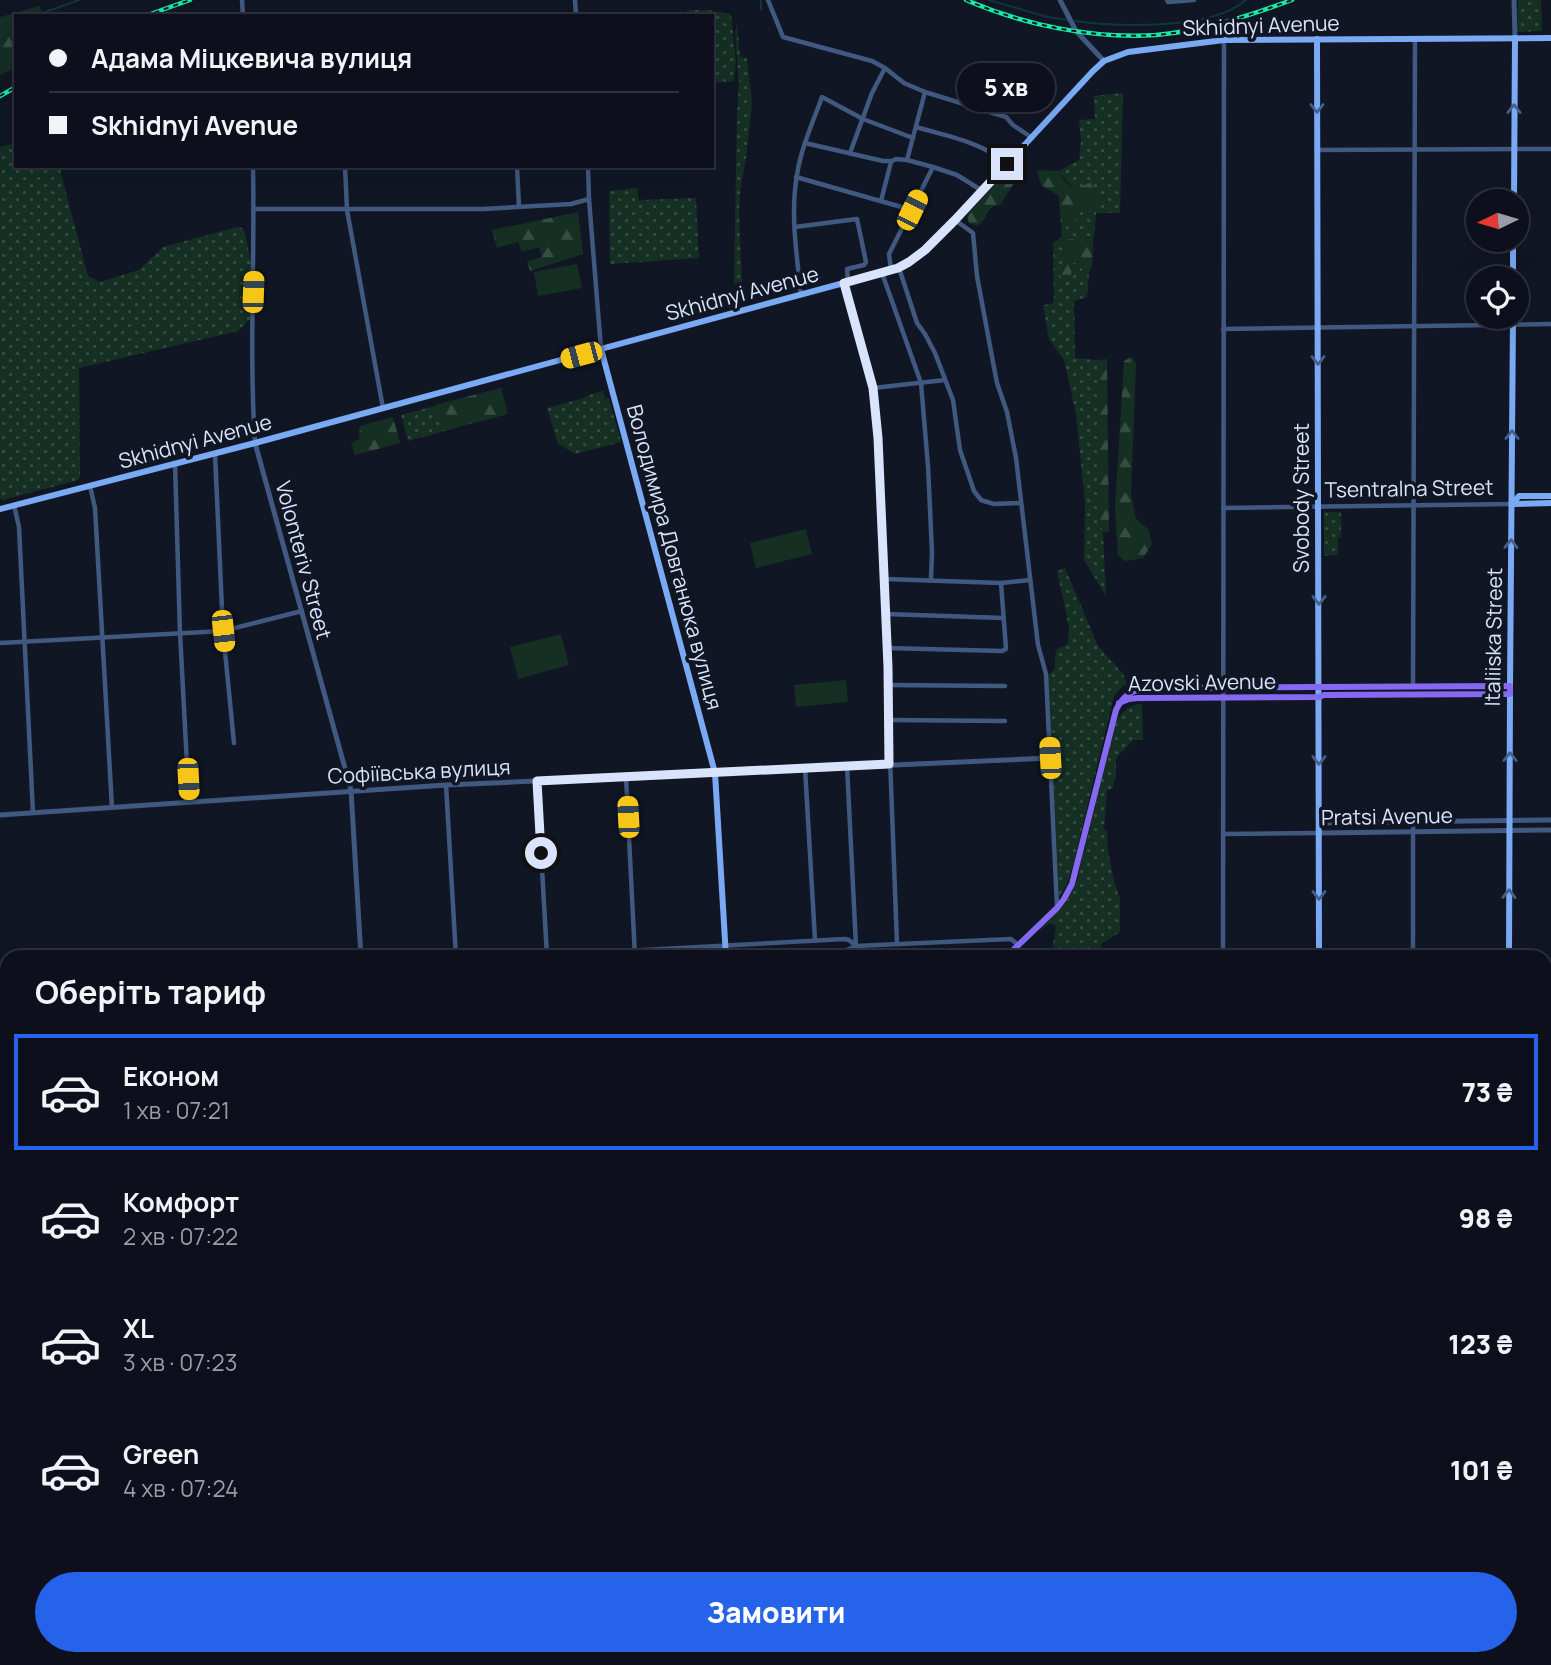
<!DOCTYPE html>
<html lang="uk">
<meta charset="utf-8">
<style>
body{margin:0;font-family:Manrope,sans-serif;background:#1b1e29;color:#f1f3f6;height:100vh;display:flex;flex-direction:column;font-size:26px;white-space:nowrap}
*{box-sizing:border-box;margin:0}
p{font-size:23px;color:#9a9da3}
.icon{flex:none;width:38px;height:38px;fill:none;stroke:currentColor;stroke-width:2;stroke-linecap:round;stroke-linejoin:round}
.map{position:relative;flex:1;overflow:hidden}
.drawer{position:absolute;left:0px;top:950px;width:1552px;height:716px;display:flex;flex-direction:column;background:#0d101c;border-radius:21px 21px 0 0;box-shadow:0 7px 28px #0002,0 0 0 2px #2d303b}
.drawer>*{flex:none}
.guide{position:absolute;left:14px;top:14px;width:700px;height:154px;border-radius:0px;box-shadow:0 7px 28px #0002,0 0 0 2px #2d303b;display:grid;align-content:center;height:154px;padding:0 35px;background:#0d101c}
.needle{width:46px;rotate:265deg}
.controls{position:absolute;left:1466px;top:189px;display:grid;gap:14px}
.controls a{display:grid;place-items:center;width:63px;height:63px;border-radius:50%;background:#0d101c;box-shadow:0 7px 28px #0002,0 0 0 2px #2d303b;font-size:35px}
.end{position:absolute;width:32px;height:32px;margin:-16px;border:9px solid #d9e4fc;background:#111;box-shadow:0 0 0 4px #111}
.from{border-radius:50%}
.bubble{position:absolute;height:49px;border-radius:24px;background:#0d101c;box-shadow:0 7px 28px #0002,0 0 0 2px #2d303b;font-size:23px;font-weight:800;line-height:49px;text-align:center}
.car{position:absolute;width:21px;height:42px;margin:-21px -10px;border-radius:9px;box-shadow:0 0 5px 2px #0007;background:linear-gradient(#f5c518 24%,#345 0 40%,#f5c518 0 76%,#345 0 86%,#f5c518 0)}
.guide b{display:flex;align-items:center;gap:24px;height:66px;font-size:26px}
.guide b+b{border-top:2px solid #2d303b}
.guide i{width:18px;height:18px;background:#f1f3f6}
ul{padding:0;list-style:none}
li{display:flex;align-items:center;gap:21px;height:116px;margin:0 14px 10px;padding:0 21px;border:4px solid transparent;border-radius:0px}
li div{flex:1}
li b{display:block;font-size:26px}
li em{font-style:normal;font-weight:800}
li.on{border-color:#2563eb}
li>.icon{width:63px;height:63px;stroke-width:1.5}
h2{padding:0 35px;font-size:32px;line-height:84px}
.action{display:flex;gap:14px;margin-top:auto;padding:14px 35px}
.action a{flex:1;height:80px;border-radius:42px;background:#2563eb;color:#fff;font-size:28px;font-weight:800;line-height:80px;text-align:center}
.map>svg:first-child{display:block}
</style>
<div class="map">
<svg width="1551" height="1665" viewBox="0 0 1551 1665">
<defs>
<pattern id="green-dots" width="8" height="8" patternUnits="userSpaceOnUse" patternTransform="scale(1.75)"><rect width="8" height="8" fill="#152f23"/><path d="M2 2h.1M6 6h.1" fill="none" stroke="#364d44" stroke-width="1.8" stroke-linecap="round"/></pattern>
<pattern id="forest-firs" width="22" height="20" patternUnits="userSpaceOnUse" patternTransform="scale(1.75)"><rect width="22" height="20" fill="#152f23"/><path d="M5 1l3.5 6h-7zM16 11l3.5 6h-7z" fill="#364d44"/></pattern>
<pattern id="water-waves" width="16" height="10" patternUnits="userSpaceOnUse" patternTransform="scale(1.75)"><rect width="16" height="10" fill="#0f3640"/><path d="M0 5q4-4 8 0t8 0" fill="none" stroke="#31535c"/></pattern>
</defs>
<rect width="100%" height="100%" fill="#111625"/>
<!-- green -->
<g fill="url(#green-dots)">
<path d="M1518 0H1541L1542 31 1517 32Z"/>
<path d="M687 10H707L731 14 736 62 734 81 712 83V16H687Z"/>
<path d="M737 23 740 56 747 59 752 102 746 158 740 191 739 215 742 283 734 284 737 114 739 83 735 34Z"/>
<path d="M1123 93 1120 213H1096L1093 244 1089 240 1060 241 1066 263 1060 275H1070L1072 263 1081 262 1083 273H1089L1087 297 1074 301 1075 358 1097 360V508L1103 532 1106 596 1084 560 1085 503 1076 414 1064 360 1049 339 1043 305 1052 304 1054 300 1053 244 1062 236 1060 213 1069 227H1075V214L1089 209 1059 171 1079 160 1081 142 1079 120 1095 119 1094 96Z"/>
<path d="M16 143V166H59L88 276 100 282 139 270 163 247 237 227 242 228 245 233 251 264 250 319 238 331 79 368 80 476 78 480 3 500 0 498V147Z"/>
<path d="M637 188 639 200 696 198 699 258 610 264 609 191Z"/>
<path d="M501 388 507 414 408 441 401 415Z"/>
<path d="M603 391 605 399 609 398 621 442 576 454 558 444 547 408 584 398 589 395Z"/>
<path d="M1324 512H1341V538H1338V555L1324 556Z"/>
<path d="M1065 568 1098 646 1123 674 1127 684 1122 687 1114 696 1073 866 1067 884 1059 897 1048 676 1055 668V656L1057 649 1068 644 1069 627 1057 571Z"/>
<path d="M1142 704 1143 740H1133L1116 758V776L1112 789 1107 790 1104 830 1107 831 1108 851 1115 885 1120 898V932L1101 944V957H1051L1056 926 1050 923 1038 932 1066 903 1076 884 1116 722C1122 711 1129 705 1142 704Z"/>
</g>
<!-- forest -->
<g fill="url(#forest-firs)">
<path d="M39 6 44 16H16V67L0 75V17Z"/>
<path d="M1011 167 1019 175 1000 205C985 206 989 219 977 226L969 223 967 215Z"/>
<path d="M1037 170 1059 171 1065 181 1074 190 1092 182C1097 193 1099 201 1096 212L1089 209 1075 214V228H1069L1060 213 1059 196 1041 185Z"/>
<path d="M578 212 583 254 530 271 527 261 542 257 539 247 522 252 518 242 497 248 492 230Z"/>
<path d="M1071 239 1089 240 1093 244 1092 266 1089 273H1083L1081 262 1072 263 1071 275 1060 278 1066 263 1060 241Z"/>
<path d="M1131 357 1136 363 1131 495 1136 519 1149 530 1152 544 1143 558 1125 561 1118 555 1115 507 1124 361Z"/>
<path d="M1107 359 1109 532H1103L1097 508V360Z"/>
<path d="M501 388 508 414 442 431 435 405Z"/>
<path d="M393 417 400 443 355 455 351 443 359 439 360 426Z"/>
</g>
<!-- pitch -->
<g fill="#152f23">
<path d="M577 264 582 288 538 296 534 272Z"/>
<path d="M806 529 812 554 756 568 750 543Z"/>
<path d="M561 634 569 665 518 679 510 647Z"/>
<path d="M846 680 848 702 796 707 794 685Z"/>
</g>
<!-- water -->
<path fill="url(#water-waves)" d="M1551 1469V1665H1383L1382 1659H1545V1474Z"/>
<g fill="none" stroke-linecap="round" stroke-linejoin="round">
<!-- stream -->
<g stroke="#0f3640" stroke-width="2">
<path d="M761 0V10"/>
<path d="M989 0 1047 17 1069 20"/>
<path d="M34 16 79 0"/>
<path d="M1075 21C1118 27 1212 30 1246 0"/>
<path d="M0 22 16 20"/>
</g>
<!-- minor -->
<g stroke="#415980" stroke-width="4.5">
<path d="M242 0 243 16"/>
<path d="M575 0 576 16"/>
<path d="M768 0 783 37 872 61 885 68 904 83 925 92 1006 117 1013 125 1031 137"/>
<path d="M1167 0 1168 2 1194 0"/>
<path d="M916 127C946 136 983 142 1007 164"/>
<path d="M805 143 883 161H892L896 159 907 160 933 167 957 175 981 190"/>
<path d="M1317 150 1551 149"/>
<path d="M850 153 872 93 885 68"/>
<path d="M907 160 925 92"/>
<path d="M253 166C255 259 249 351 255 443"/>
<path d="M345 166 347 210 383 408"/>
<path d="M517 166 519 207"/>
<path d="M588 166 589 199 601 349"/>
<path d="M796 177 912 210"/>
<path d="M881 201 891 162"/>
<path d="M254 209H483L571 204 589 199"/>
<path d="M955 220 973 233 977 276 990 346 997 383 1007 412 1016 458 1038 645 1046 674 1057 906"/>
<path d="M795 227 857 219 866 262 864 265 847 269 848 281"/>
<path d="M899 268 917 323 925 334 935 353 953 400 960 450 974 491 981 500 984 501 994 504 1021 503"/>
<path d="M891 270 889 254 933 167"/>
<path d="M882 273 921 383 928 466 932 552 931 579"/>
<path d="M844 283 873 388 878 438 897 944"/>
<path d="M801 295C797 256 790 214 797 175 801 148 813 122 822 97L863 119 913 138"/>
<path d="M1223 329 1551 324"/>
<path d="M873 388 945 380"/>
<path d="M215 454 223 631 234 743"/>
<path d="M175 464 180 633 189 802"/>
<path d="M90 486 95 508 112 808"/>
<path d="M14 505 19 527 33 813"/>
<path d="M1223 508 1511 504"/>
<path d="M885 579 1001 583 1030 580"/>
<path d="M886 614 1004 618"/>
<path d="M0 643 223 631 302 611"/>
<path d="M887 648 1002 651 1006 649 1001 583"/>
<path d="M888 685 1005 686"/>
<path d="M1413 686 1415 39"/>
<path d="M889 720 1005 721"/>
<path d="M847 766 856 946 854 957"/>
<path d="M805 768 815 940"/>
<path d="M626 777 635 957"/>
<path d="M537 781 547 956"/>
<path d="M446 785 456 957"/>
<path d="M1413 822V957"/>
<path d="M1223 834 1319 833"/>
<path d="M514 957 845 939 849 940 856 946"/>
<path d="M745 957 844 951 856 946 1011 939 1018 945"/>
<path d="M1223 957 1224 40"/>
<path d="M1545 1019H1551"/>
<path d="M1545 1244H1551"/>
<path d="M1545 1319H1548"/>
<path d="M0 1560 7 1559"/>
<path d="M300 1659 306 1665"/>
<path d="M620 1659 623 1665"/>
<path d="M1272 1659 1273 1665"/>
<path d="M1319 1659V1665"/>
<path d="M47 1665 53 1659"/>
<path d="M947 1665 948 1659"/>
<path d="M1087 1665 1088 1659"/>
</g>
<!-- tertiary -->
<g stroke="#415980" stroke-width="5">
<path d="M1060 0 1076 31 1104 61"/>
<path d="M1514 0 1515 38"/>
<path d="M255 443 351 790 361 957"/>
<path d="M0 815 446 785 1050 758"/>
<path d="M1320 823 1551 820"/>
<path d="M1320 833 1551 830"/>
<path d="M0 1381 7 1380"/>
<path d="M1156 1665 1157 1659"/>
<path d="M1224 1665V1659"/>
</g>
<!-- secondary -->
<g stroke="#79aaf3" stroke-width="6">
<path d="M1317 39 1319 957"/>
<path d="M1514 201 1515 38"/>
<path d="M1513 278V240"/>
<path d="M601 349 715 773 726 957"/>
<path d="M1512 504 1519 496H1551"/>
<path d="M1512 504 1551 503"/>
<path d="M0 509 255 443 899 268 925 250 955 220 1093 71 1104 61 1128 52 1224 40 1551 38"/>
<path d="M1510 686 1513 317"/>
<path d="M1509 957 1510 694"/>
</g>
<!-- primary -->
<g stroke="#856af1" stroke-width="6">
<path d="M1006 957 1057 908 1064 899 1072 884 1116 710C1123 695 1133 689 1149 688L1510 686V694L1324 695 1319 697 1138 698 1129 699 1119 703"/>
<path d="M310 1665 316 1659"/>
<path d="M327 1665 332 1659"/>
</g>
<!-- rail casing -->
<g stroke="#17eaa5" stroke-width="4.5">
<g id="rail">
<path d="M966 0C1024 25 1092 39 1156 35 1203 31 1248 16 1292 0"/>
<path d="M145 16 190 0"/>
<path d="M0 96 16 87"/>
<path d="M1545 1440 1551 1432"/>
</g>
</g>
<!-- rail -->
<use href="#rail" stroke="#111625" stroke-width="2" stroke-dasharray="5" stroke-linecap="butt"/>
</g>
<!-- one-way arrows -->
<defs><path id="oneway-chevron" d="M-2-3.5L2.5 0L-2 3.5" fill="none" stroke-width="1.6" stroke-linecap="round" stroke-linejoin="round" transform="scale(1.75)"/></defs>
<g stroke="#45608c">
<use href="#oneway-chevron" transform="translate(1317 108) rotate(90)"/>
<use href="#oneway-chevron" transform="translate(1514 109) rotate(-90)"/>
<use href="#oneway-chevron" transform="translate(1318 360) rotate(90)"/>
<use href="#oneway-chevron" transform="translate(1512 435) rotate(-90)"/>
<use href="#oneway-chevron" transform="translate(1511 544) rotate(-89)"/>
<use href="#oneway-chevron" transform="translate(1319 600) rotate(90)"/>
<use href="#oneway-chevron" transform="translate(1510 757) rotate(-90)"/>
<use href="#oneway-chevron" transform="translate(1319 760) rotate(90)"/>
<use href="#oneway-chevron" transform="translate(1509 894) rotate(-89)"/>
<use href="#oneway-chevron" transform="translate(1319 895) rotate(90)"/>
</g>
<g fill="none" stroke-linecap="round" stroke-linejoin="round">
<!-- route -->
<path stroke="#d9e4fc" stroke-width="9" d="M541 853 537 781 889 764 888 667 878 438 873 388 844 283 898 268 909 262 925 250 955 220 1007 164"/>
</g>
<g text-anchor="middle" dominant-baseline="central" stroke-width="7" stroke-linejoin="round" paint-order="stroke">
<!-- street labels -->
<g font-size="21" fill="#d9e4fc" stroke="#111625">
<text transform="translate(1261 25) rotate(-2)">Skhidnyi Avenue</text>
<text transform="translate(742 293) rotate(-15)">Skhidnyi Avenue</text>
<text transform="translate(195 441) rotate(-15)">Skhidnyi Avenue</text>
<text transform="translate(1409 488) rotate(-1)">Tsentralna Street</text>
<text transform="translate(1301 498) rotate(-90)">Svobody Street</text>
<text transform="translate(675 557) rotate(75)">Володимира Довганюка вулиця</text>
<text transform="translate(304 560) rotate(75)">Volonteriv Street</text>
<text transform="translate(1493 637) rotate(-89)">Italiiska Street</text>
<text transform="translate(1202 682) rotate(-1)">Azovski Avenue</text>
<text transform="translate(419 771) rotate(-3)">Софіївська вулиця</text>
<text transform="translate(1387 816) rotate(-1)">Pratsi Avenue</text>
</g>
</g>
</svg>
<div class="controls">
<a><svg class="needle" viewBox="-14 -14 28 28"><path d="M0-13l5 13h-10z" fill="#e53935"/><path d="M0 13l5-13h-10z" fill="#9a9da3"/></svg></a>
<a><svg class="icon" aria-label="locate" viewBox="0 0 24 24"><circle cx="12" cy="12" r="6"/><path d="M12 2v4M12 18v4M2 12h4M18 12h4"/></svg></a>
</div>
<i class="end from" style="left:541px;top:853px"></i>
<i class="end" style="left:1007px;top:164px"></i>
<div class="bubble" style="left:957px;top:63px;width:98px">5 хв</div>
<i class="car" style="left:912px;top:210px;rotate:26deg"></i>
<i class="car" style="left:253px;top:292px;rotate:2deg"></i>
<i class="car" style="left:581px;top:355px;rotate:255deg"></i>
<i class="car" style="left:223px;top:631px;rotate:174deg"></i>
<i class="car" style="left:1050px;top:758px;rotate:357deg"></i>
<i class="car" style="left:188px;top:779px;rotate:177deg"></i>
<i class="car" style="left:628px;top:817px;rotate:357deg"></i>
<div class="guide">
<b><i class="from"></i>Адама Міцкевича вулиця</b>
<b><i></i>Skhidnyi Avenue</b>
</div>
<section class="drawer">
<h2>Оберіть тариф</h2>
<ul>
<li class="on"><svg class="icon" aria-label="car" viewBox="0 0 24 24"><path d="M5 17H2v-5l4-1 3-4h7l3 4 3 1v5h-3M9 17h6M6 11h13"/><circle cx="7" cy="17" r="2"/><circle cx="17" cy="17" r="2"/></svg><div><b>Економ</b><p>1 хв · 07:21</p></div><em>73 ₴</em></li>
<li><svg class="icon" aria-label="car" viewBox="0 0 24 24"><path d="M5 17H2v-5l4-1 3-4h7l3 4 3 1v5h-3M9 17h6M6 11h13"/><circle cx="7" cy="17" r="2"/><circle cx="17" cy="17" r="2"/></svg><div><b>Комфорт</b><p>2 хв · 07:22</p></div><em>98 ₴</em></li>
<li><svg class="icon" aria-label="car" viewBox="0 0 24 24"><path d="M5 17H2v-5l4-1 3-4h7l3 4 3 1v5h-3M9 17h6M6 11h13"/><circle cx="7" cy="17" r="2"/><circle cx="17" cy="17" r="2"/></svg><div><b>XL</b><p>3 хв · 07:23</p></div><em>123 ₴</em></li>
<li><svg class="icon" aria-label="car" viewBox="0 0 24 24"><path d="M5 17H2v-5l4-1 3-4h7l3 4 3 1v5h-3M9 17h6M6 11h13"/><circle cx="7" cy="17" r="2"/><circle cx="17" cy="17" r="2"/></svg><div><b>Green</b><p>4 хв · 07:24</p></div><em>101 ₴</em></li>
</ul>
<div class="action"><a>Замовити</a></div>
</section>
</div>
